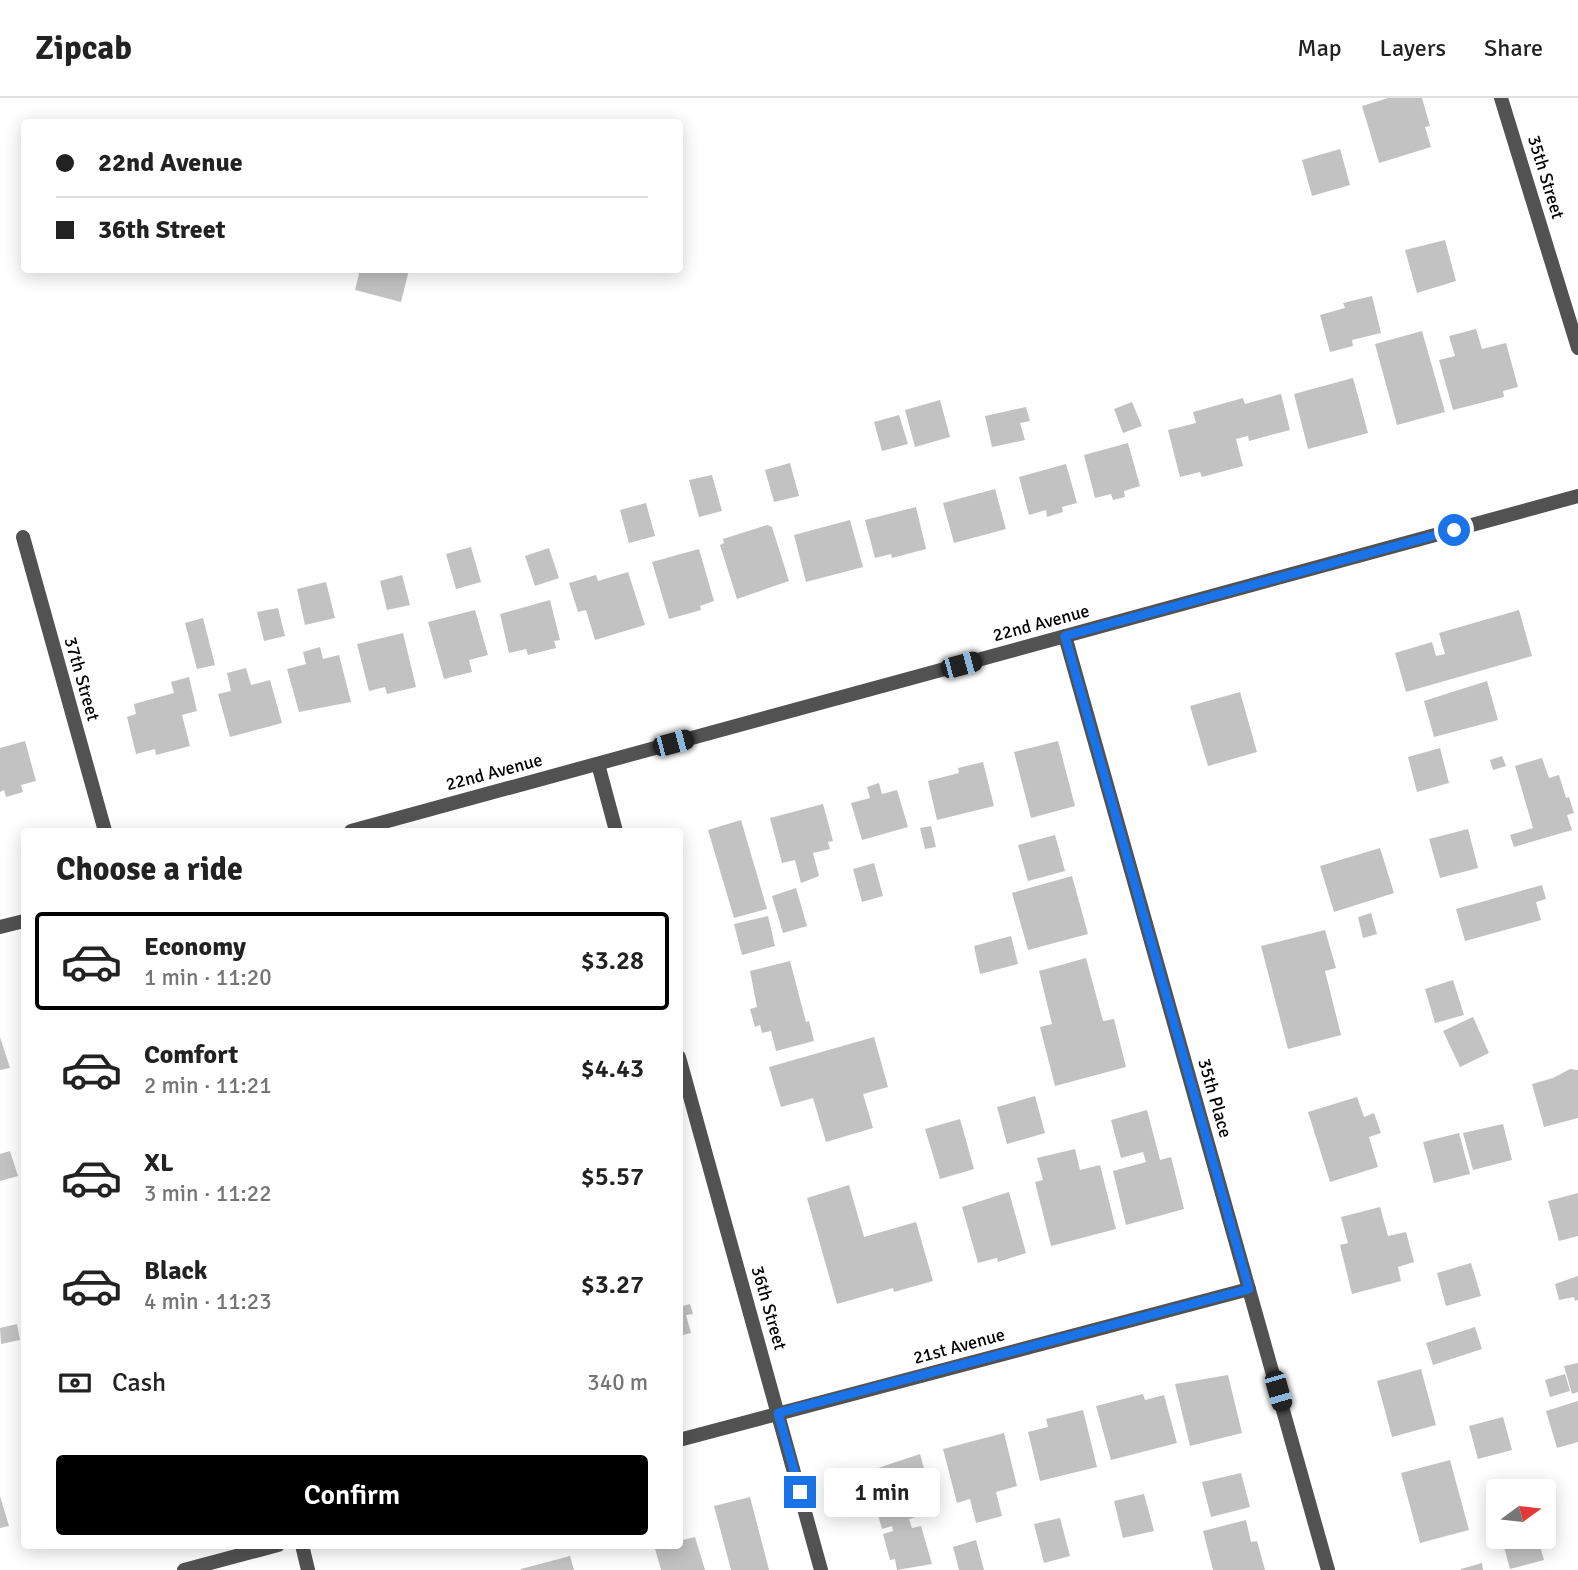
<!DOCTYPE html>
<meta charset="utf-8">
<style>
body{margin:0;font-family:Signika,sans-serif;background:#f2f2f2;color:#222;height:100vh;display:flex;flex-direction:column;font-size:26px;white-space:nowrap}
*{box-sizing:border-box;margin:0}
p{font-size:23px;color:#767676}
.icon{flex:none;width:38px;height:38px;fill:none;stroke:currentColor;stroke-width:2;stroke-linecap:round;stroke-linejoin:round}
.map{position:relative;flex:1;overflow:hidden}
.side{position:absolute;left:21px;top:730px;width:662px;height:721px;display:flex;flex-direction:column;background:#fff;border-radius:7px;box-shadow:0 4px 18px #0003}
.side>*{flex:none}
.top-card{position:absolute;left:21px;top:21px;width:662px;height:154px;border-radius:7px;box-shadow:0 4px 18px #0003;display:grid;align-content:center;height:154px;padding:0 35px;background:#fff}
.needle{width:46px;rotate:75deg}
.controls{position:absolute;left:1486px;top:1381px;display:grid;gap:14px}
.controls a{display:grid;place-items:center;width:70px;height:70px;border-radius:7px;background:#fff;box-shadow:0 4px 18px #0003;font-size:35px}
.end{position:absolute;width:32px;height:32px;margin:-16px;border:9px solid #1a73e8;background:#fff;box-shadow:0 0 0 4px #fff}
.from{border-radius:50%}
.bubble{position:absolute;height:49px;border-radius:7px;background:#fff;box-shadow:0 4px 18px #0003;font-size:23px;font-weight:600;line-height:49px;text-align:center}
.car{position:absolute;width:21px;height:42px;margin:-21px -10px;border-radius:9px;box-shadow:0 0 5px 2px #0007;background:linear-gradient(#222 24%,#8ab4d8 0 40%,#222 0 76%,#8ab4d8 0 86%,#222 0)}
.top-card b{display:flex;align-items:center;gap:24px;height:66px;font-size:26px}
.top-card b+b{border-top:2px solid #e0e0e0}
.top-card i{width:18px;height:18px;background:#222}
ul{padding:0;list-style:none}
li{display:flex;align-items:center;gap:21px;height:98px;margin:0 14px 10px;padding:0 21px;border:4px solid transparent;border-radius:7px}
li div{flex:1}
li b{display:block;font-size:26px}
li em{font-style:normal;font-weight:600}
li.selected{border-color:#000}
li>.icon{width:63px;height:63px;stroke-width:1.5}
h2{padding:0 35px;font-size:32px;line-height:84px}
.pay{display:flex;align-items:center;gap:18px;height:77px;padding:0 35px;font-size:26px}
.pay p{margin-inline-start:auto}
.cta{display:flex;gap:14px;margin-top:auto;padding:14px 35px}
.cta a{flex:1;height:80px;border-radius:7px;background:#000;color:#fff;font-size:28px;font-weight:600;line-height:80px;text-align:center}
header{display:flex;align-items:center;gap:42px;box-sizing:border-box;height:98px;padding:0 35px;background:#fff;border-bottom:2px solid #e0e0e0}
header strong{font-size:33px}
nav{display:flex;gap:38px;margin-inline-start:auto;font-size:24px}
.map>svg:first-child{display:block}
</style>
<header>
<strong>Zipcab</strong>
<nav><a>Map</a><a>Layers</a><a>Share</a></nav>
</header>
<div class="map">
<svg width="1578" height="1472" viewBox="0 0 1578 1472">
<rect width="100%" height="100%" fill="#fff"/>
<!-- building -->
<g fill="#c2c2c2">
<path d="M1388 0H1422L1430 28 1425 29 1431 49 1379 65 1362 8Z"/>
<path d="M1340 51 1350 87 1312 98 1302 62Z"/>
<path d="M1445 142 1456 183 1417 195 1405 152Z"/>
<path d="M360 172H409L401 204 355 192Z"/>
<path d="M1372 198 1381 235 1352 242 1353 248 1330 254 1320 217 1345 210 1343 205Z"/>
<path d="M1476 231 1482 251 1506 245 1518 289 1503 293 1504 299 1453 312 1439 262 1455 258 1449 238Z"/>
<path d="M1422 233 1445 314 1397 327 1375 246Z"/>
<path d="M1353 280 1368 335 1308 351 1294 296Z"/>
<path d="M1281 296 1290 332 1249 343 1248 338 1236 341 1243 368 1202 379 1200 374 1180 379 1168 332 1196 325 1193 314 1243 300 1245 306Z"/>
<path d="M940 302 950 339 915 349 905 312Z"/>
<path d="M1132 304 1142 328 1123 335 1114 311Z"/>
<path d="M1026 309 1030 323 1020 325 1025 342 992 349 985 318Z"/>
<path d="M899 317 908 346 882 353 874 324Z"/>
<path d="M1128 345 1140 388 1124 393 1125 399 1113 402 1111 396 1095 400 1084 357Z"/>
<path d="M790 365 799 398 774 404 765 372Z"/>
<path d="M1066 366 1077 405 1062 409 1063 414 1047 419 1046 412 1029 417 1019 379Z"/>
<path d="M712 377 722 413 699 419 689 382Z"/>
<path d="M995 391 1006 431 954 445 943 405Z"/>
<path d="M646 405 655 438 629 445 620 412Z"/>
<path d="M916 409 926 451 892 460 891 456 875 460 865 422Z"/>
<path d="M850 422 863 469 806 484 794 437Z"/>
<path d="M767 427 772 429 789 483 737 501 720 447 724 445 723 441Z"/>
<path d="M471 449 481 484 456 491 446 456Z"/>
<path d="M549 450 559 480 535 488 525 458Z"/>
<path d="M699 451 714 503 700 508 701 512 669 521 652 464Z"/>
<path d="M628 474 645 527 595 542 586 512 578 514 569 485 596 477 598 483Z"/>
<path d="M402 477 410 507 387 512 380 483Z"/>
<path d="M326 484 335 520 305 527 297 491Z"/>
<path d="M550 502 560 542 554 543 556 550 528 557 526 551 509 555 500 516Z"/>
<path d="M278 510 285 538 264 543 257 514Z"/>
<path d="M475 512 488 557 469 562 472 574 444 581 428 524Z"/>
<path d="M1519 512 1532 558 1406 594 1395 555 1432 544 1436 558 1445 556 1439 535Z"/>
<path d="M203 520 215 567 197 571 185 525Z"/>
<path d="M403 535 416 589 387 596 385 589 369 593 357 546Z"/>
<path d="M320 549 323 561 339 557 351 604 299 614 287 571 306 566 303 554Z"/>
<path d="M246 570 251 587 270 582 282 625 230 639 218 596 231 593 227 575Z"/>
<path d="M189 579 197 613 182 617 190 648 156 657 155 651 136 656 127 619 136 616 134 606 174 595 171 584Z"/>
<path d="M1487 583 1498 622 1434 639 1424 603Z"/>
<path d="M1240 594 1257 654 1208 668 1190 608Z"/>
<path d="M25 643 36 683 21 687 23 694 6 699 4 692 0 694V650Z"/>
<path d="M1058 643 1075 708 1031 720 1014 654Z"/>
<path d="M1440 650 1449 685 1417 694 1408 659Z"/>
<path d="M1502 658 1506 668 1493 672 1490 662Z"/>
<path d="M1542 660 1549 680 1559 677 1566 700 1569 699 1574 715 1567 717 1572 732 1514 749 1510 737 1533 730 1515 668Z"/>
<path d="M983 664 994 708 937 722 928 683 959 675 958 670Z"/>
<path d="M879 685 882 696 897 692 908 729 862 742 851 705 870 700 867 689Z"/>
<path d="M823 706 833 743 828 744 830 751 813 755 819 778 801 785 795 762 782 765 770 720Z"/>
<path d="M741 722 767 811 734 820 708 732Z"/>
<path d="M931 728 936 749 925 751 920 730Z"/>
<path d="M1468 731 1478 770 1440 780 1429 741Z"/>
<path d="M1055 737 1065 773 1028 783 1018 747Z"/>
<path d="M1380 750 1394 795 1334 814 1320 768Z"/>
<path d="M874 765 883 798 862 804 853 771Z"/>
<path d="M1072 778 1088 836 1028 852 1012 795Z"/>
<path d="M1542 787 1546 801 1536 804 1541 822 1465 843 1456 811Z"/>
<path d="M796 790 807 828 783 835 772 798Z"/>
<path d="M1371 815 1377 836 1363 840 1358 819Z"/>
<path d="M768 818 775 848 742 857 734 826Z"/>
<path d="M1325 832 1336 870 1325 873 1341 937 1288 951 1261 848Z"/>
<path d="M1011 838 1018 866 980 876 974 848Z"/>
<path d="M1086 860 1103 923 1114 921 1126 969 1055 988 1040 929 1052 926 1039 873Z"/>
<path d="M790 863 806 924 809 923 814 943 776 953 771 933 762 935 760 927 755 929 750 911 757 909 750 873Z"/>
<path d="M1453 882 1464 917 1435 925 1425 891Z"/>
<path d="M1473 919 1489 955 1460 969 1443 933Z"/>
<path d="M0 939 10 970 0 972Z"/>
<path d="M874 939 888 989 863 996 873 1030 826 1044 813 1000 781 1009 769 969Z"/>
<path d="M1570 971 1578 972V1020L1544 1029 1532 986 1553 980Z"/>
<path d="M1035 998 1045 1035 1007 1046 997 1009Z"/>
<path d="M1357 999 1364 1019 1374 1015 1381 1035 1369 1039 1378 1069 1330 1084 1308 1014Z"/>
<path d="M1147 1012 1160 1062 1171 1059 1184 1111 1126 1127 1113 1073 1146 1064 1143 1054 1121 1060 1111 1022Z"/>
<path d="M960 1021 974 1071 940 1081 925 1031Z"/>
<path d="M1503 1026 1512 1062 1473 1072 1463 1035Z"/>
<path d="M1459 1035 1470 1076 1434 1085 1423 1044Z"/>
<path d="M1075 1051 1080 1072 1100 1067 1116 1131 1051 1148 1035 1084 1043 1082 1037 1060Z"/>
<path d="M10 1053 18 1078 0 1083V1056Z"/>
<path d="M849 1087 864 1139 916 1124 933 1183 894 1194 893 1190 837 1206 807 1100Z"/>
<path d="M1009 1094 1026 1155 998 1164 997 1160 978 1165 962 1109Z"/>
<path d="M1578 1095V1138L1559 1143 1548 1103Z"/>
<path d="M1380 1109 1388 1138 1406 1134 1414 1164 1398 1169 1401 1183 1352 1196 1340 1147 1348 1145 1341 1119Z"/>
<path d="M1471 1165 1481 1198 1446 1208 1437 1175Z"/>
<path d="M1578 1178V1202L1575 1203 1574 1199 1559 1202 1555 1186Z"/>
<path d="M679 1196 683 1208 690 1206 693 1216 686 1217 691 1235 679 1238Z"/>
<path d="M17 1226 20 1242 1 1246 0 1230Z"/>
<path d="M1475 1229 1482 1251 1433 1267 1426 1245Z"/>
<path d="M1578 1265V1294L1572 1296 1564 1268Z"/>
<path d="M1421 1271 1436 1327 1392 1339 1377 1283Z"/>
<path d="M1565 1276 1570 1293 1550 1299 1545 1282Z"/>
<path d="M1228 1277 1242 1335 1190 1348 1175 1286Z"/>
<path d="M1143 1296 1145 1302 1164 1297 1177 1345 1111 1362 1096 1308Z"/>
<path d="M1578 1303V1344L1557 1350 1546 1313Z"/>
<path d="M1083 1312 1097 1369 1040 1383 1028 1334 1048 1329 1046 1321Z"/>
<path d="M1503 1319 1512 1352 1478 1361 1469 1328Z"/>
<path d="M1004 1335 1017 1388 996 1394 1002 1418 976 1425 970 1401 957 1405 943 1351Z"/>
<path d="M920 1356 936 1413 909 1421 912 1430 921 1428 932 1466 897 1472 895 1461 890 1462 883 1436 893 1433 892 1428 882 1431 866 1374Z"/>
<path d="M1450 1362 1469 1432 1420 1445 1401 1375Z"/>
<path d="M1241 1375 1250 1409 1211 1419 1202 1384Z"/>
<path d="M1144 1396 1154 1433 1123 1440 1114 1403Z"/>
<path d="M0 1398 9 1428 0 1430Z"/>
<path d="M750 1399 769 1472H731L714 1408Z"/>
<path d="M1060 1420 1070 1458 1044 1465 1034 1426Z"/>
<path d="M1246 1422 1251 1444 1257 1443 1265 1472H1213L1203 1433Z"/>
<path d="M1501 1438H1537L1544 1462 1510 1471Z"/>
<path d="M695 1439 705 1472H661L654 1447H679V1443Z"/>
<path d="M976 1442 984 1472H959L953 1449Z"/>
<path d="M570 1458 574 1472H521V1471Z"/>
<path d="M1482 1465 1483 1472H1461V1471Z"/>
</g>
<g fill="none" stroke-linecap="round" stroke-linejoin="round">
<!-- minor -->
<g stroke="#525252" stroke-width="14">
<path d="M1501 0 1578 250"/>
<path d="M23 439 105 733"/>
<path d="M1065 538 1328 1472"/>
<path d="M598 666 616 733"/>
<path d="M679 959 821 1472"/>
<path d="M679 1342 1249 1191"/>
<path d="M302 1447 308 1472"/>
<path d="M184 1472 278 1447"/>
</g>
<!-- tertiary -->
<g stroke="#525252" stroke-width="14">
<path d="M351 733 1578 398"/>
<path d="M0 829 24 823"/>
</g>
</g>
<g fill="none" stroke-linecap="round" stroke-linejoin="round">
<!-- route -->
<path stroke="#1a73e8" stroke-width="9" d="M800 1394 778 1315 1249 1191 1065 538 1454 432"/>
</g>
<g text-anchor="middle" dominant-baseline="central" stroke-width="7" stroke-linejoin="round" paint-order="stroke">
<!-- street labels -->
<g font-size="18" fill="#000" stroke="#fff">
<text transform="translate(1546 79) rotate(73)">35th Street</text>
<text transform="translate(1041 525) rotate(-15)">22nd Avenue</text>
<text transform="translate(82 581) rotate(74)">37th Street</text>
<text transform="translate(494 674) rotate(-15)">22nd Avenue</text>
<text transform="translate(1215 1000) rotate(74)">35th Place</text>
<text transform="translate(769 1210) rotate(74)">36th Street</text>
<text transform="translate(959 1248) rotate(-15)">21st Avenue</text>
</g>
</g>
</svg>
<div class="controls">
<a><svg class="needle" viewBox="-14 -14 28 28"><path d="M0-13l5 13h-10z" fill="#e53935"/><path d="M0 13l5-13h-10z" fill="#767676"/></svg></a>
</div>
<i class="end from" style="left:1454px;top:432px"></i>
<i class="end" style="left:800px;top:1394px"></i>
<div class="bubble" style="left:824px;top:1370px;width:116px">1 min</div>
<i class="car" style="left:961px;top:567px;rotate:75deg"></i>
<i class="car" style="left:673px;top:645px;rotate:75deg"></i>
<i class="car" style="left:1278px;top:1293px;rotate:164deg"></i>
<div class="top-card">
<b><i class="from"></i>22nd Avenue</b>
<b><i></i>36th Street</b>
</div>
<section class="side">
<h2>Choose a ride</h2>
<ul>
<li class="selected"><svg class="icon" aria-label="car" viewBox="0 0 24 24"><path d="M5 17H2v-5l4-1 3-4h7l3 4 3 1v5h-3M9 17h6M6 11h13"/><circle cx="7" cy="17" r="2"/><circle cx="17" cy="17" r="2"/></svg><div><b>Economy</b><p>1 min · 11:20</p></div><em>$3.28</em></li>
<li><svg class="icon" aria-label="car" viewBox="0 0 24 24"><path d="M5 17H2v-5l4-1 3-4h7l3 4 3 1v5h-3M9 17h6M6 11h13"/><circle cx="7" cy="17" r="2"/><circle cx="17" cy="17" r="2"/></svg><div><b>Comfort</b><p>2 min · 11:21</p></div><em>$4.43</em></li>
<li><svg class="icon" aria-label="car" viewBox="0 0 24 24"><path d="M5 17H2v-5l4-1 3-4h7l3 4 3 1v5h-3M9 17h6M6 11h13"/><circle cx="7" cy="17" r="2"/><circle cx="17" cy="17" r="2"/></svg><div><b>XL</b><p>3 min · 11:22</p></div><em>$5.57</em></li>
<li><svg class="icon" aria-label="car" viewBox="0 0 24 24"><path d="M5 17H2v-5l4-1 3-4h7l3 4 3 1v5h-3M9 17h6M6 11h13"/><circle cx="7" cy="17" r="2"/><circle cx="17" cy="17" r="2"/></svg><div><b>Black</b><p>4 min · 11:23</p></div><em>$3.27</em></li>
</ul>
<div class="pay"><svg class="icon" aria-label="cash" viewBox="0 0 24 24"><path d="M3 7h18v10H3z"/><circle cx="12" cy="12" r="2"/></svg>Cash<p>340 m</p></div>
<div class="cta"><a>Confirm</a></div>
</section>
</div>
